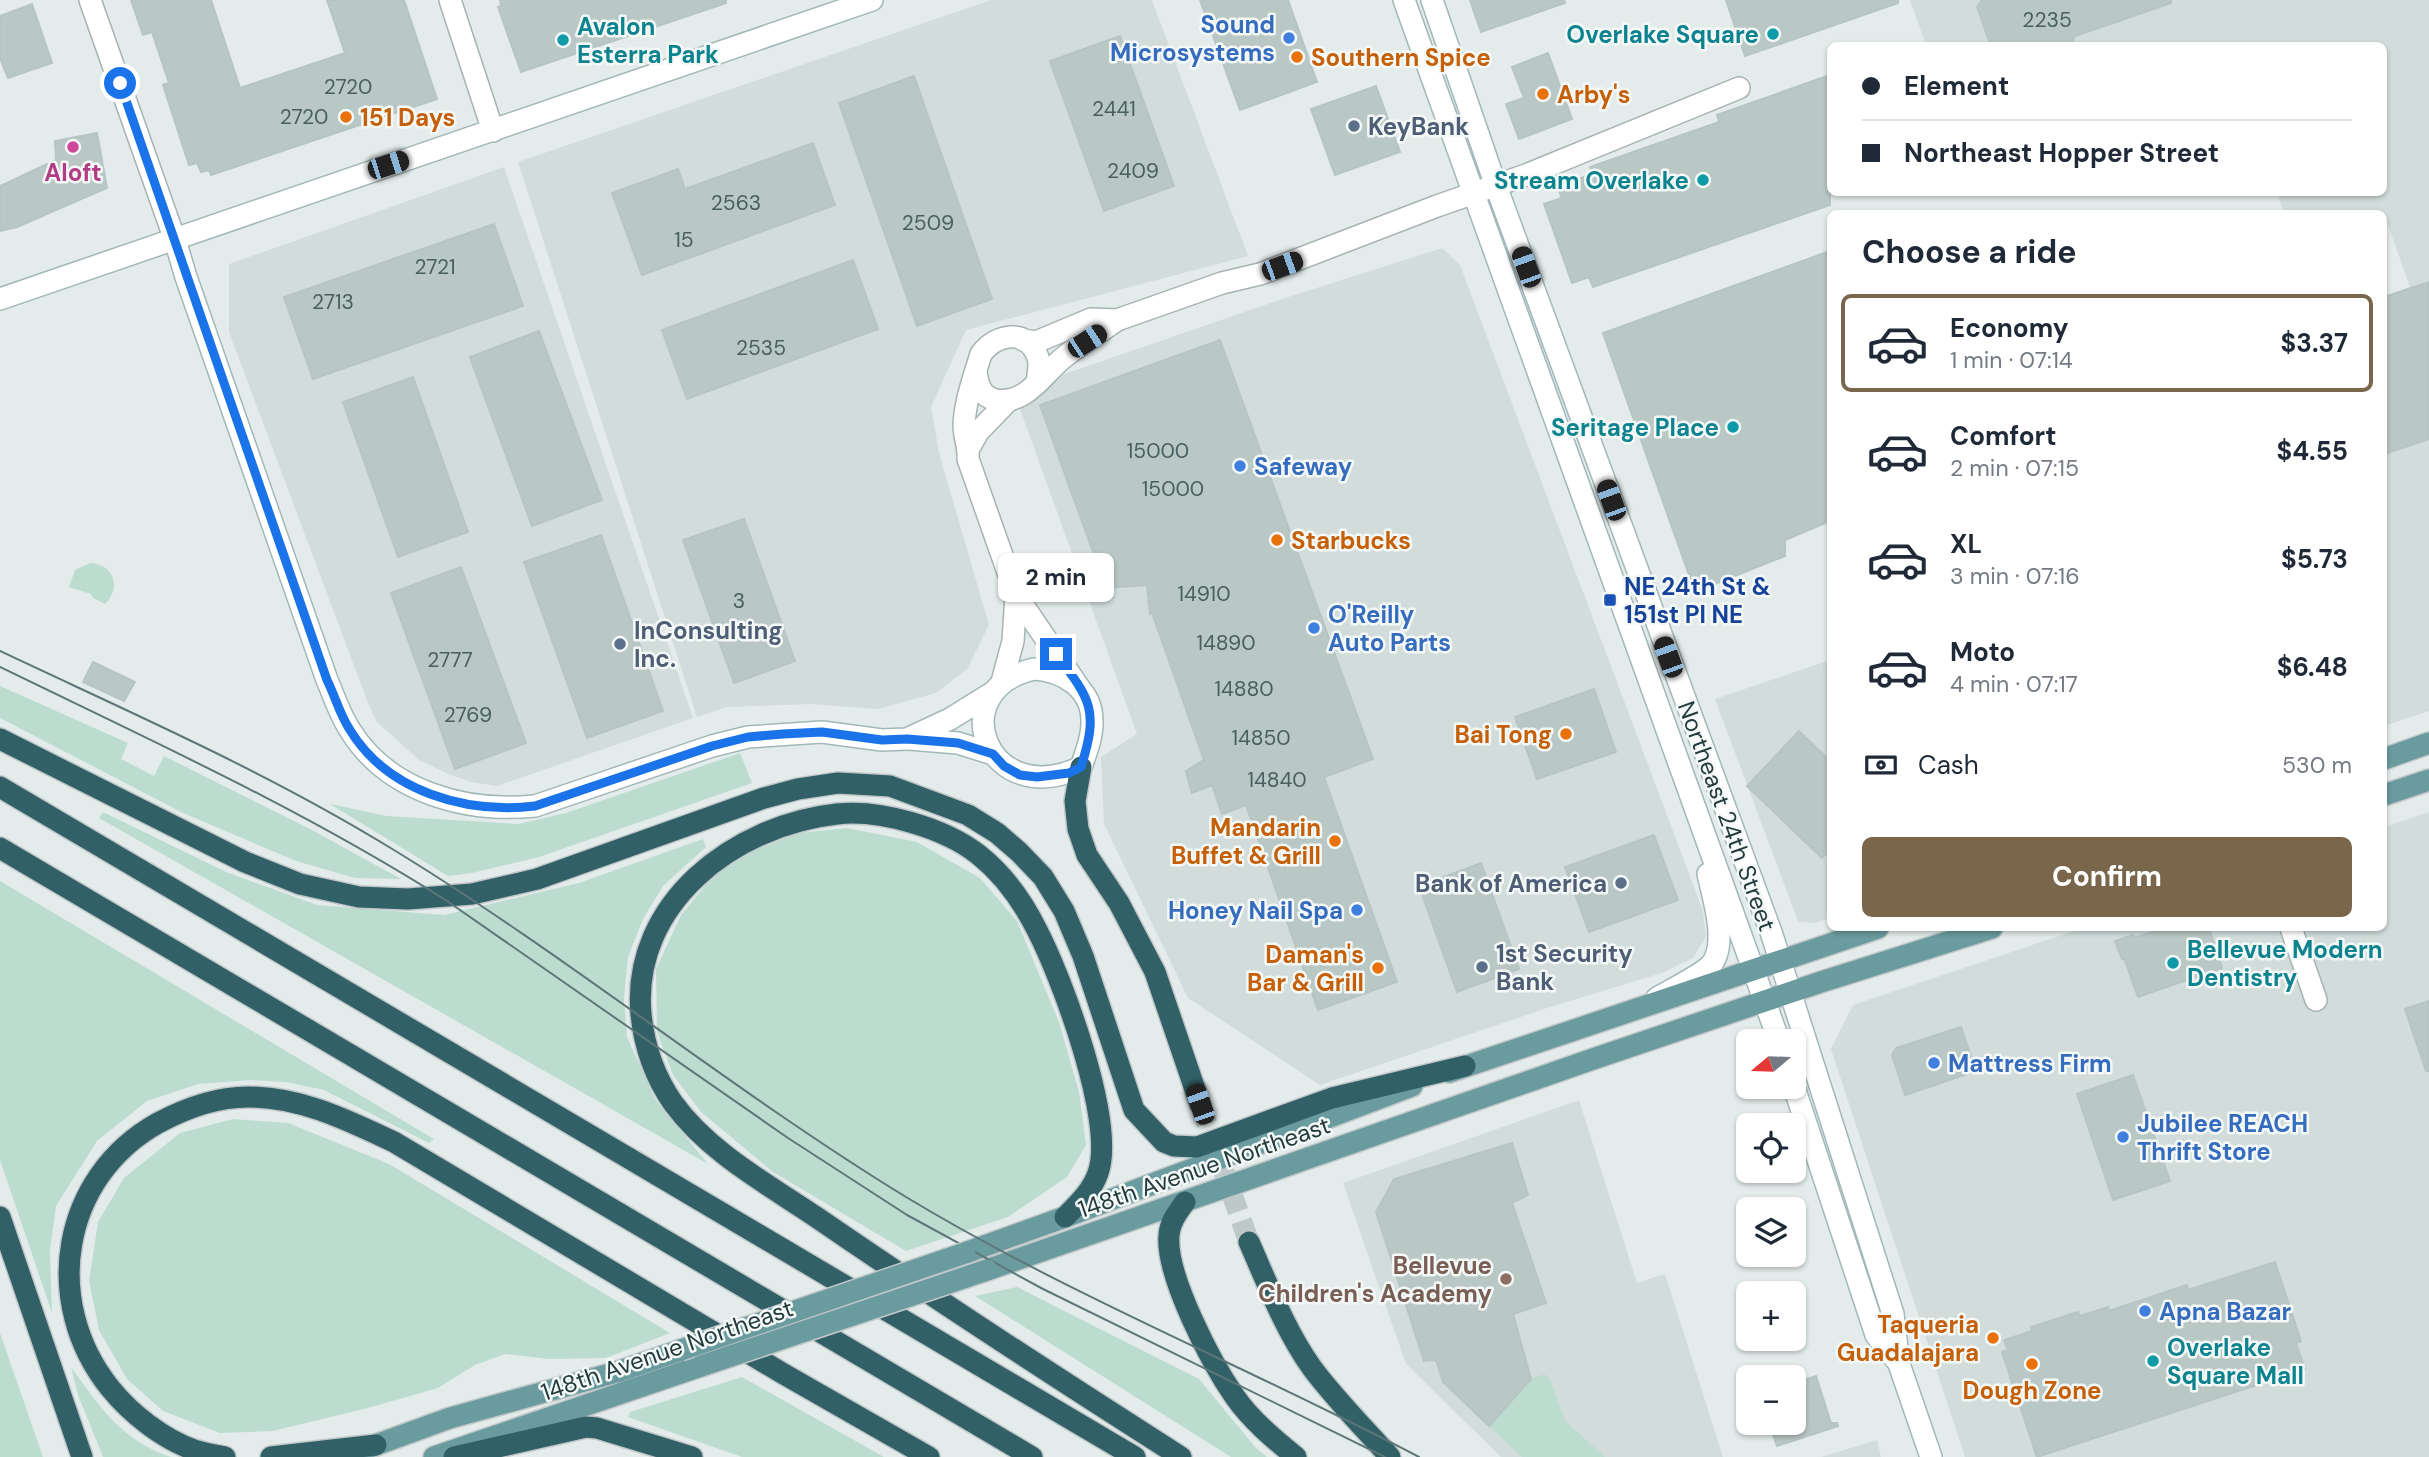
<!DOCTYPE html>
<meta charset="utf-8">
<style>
body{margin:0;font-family:"DM Sans",sans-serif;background:#f2f2f3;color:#1f2937;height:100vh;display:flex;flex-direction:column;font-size:26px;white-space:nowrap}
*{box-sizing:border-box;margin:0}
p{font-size:23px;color:#747a83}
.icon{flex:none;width:38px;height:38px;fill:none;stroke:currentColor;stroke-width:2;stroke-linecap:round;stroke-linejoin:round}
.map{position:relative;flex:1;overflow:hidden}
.side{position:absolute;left:1827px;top:210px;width:560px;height:721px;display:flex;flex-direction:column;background:#fff;border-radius:10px;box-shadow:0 2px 5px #0004}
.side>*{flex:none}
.hud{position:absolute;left:1827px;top:42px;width:560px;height:154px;border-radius:10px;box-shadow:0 2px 5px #0004;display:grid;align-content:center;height:154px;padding:0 35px;background:#fff}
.needle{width:46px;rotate:251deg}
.buttons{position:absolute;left:1736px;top:1029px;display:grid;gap:14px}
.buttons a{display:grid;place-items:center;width:70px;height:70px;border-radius:10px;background:#fff;box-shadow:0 2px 5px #0004;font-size:35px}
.end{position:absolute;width:32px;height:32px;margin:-16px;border:9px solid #1a73e8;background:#fff;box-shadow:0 0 0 4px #fff}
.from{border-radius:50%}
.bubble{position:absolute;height:49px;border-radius:10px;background:#fff;box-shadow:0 2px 5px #0004;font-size:23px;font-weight:700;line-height:49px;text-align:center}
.car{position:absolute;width:21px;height:42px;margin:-21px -10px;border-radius:9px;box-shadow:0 0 5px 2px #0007;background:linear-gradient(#222 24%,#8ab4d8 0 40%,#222 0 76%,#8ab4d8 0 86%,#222 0)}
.hud b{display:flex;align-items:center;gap:24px;height:66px;font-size:26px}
.hud b+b{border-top:2px solid #e0e1e3}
.hud i{width:18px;height:18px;background:#1f2937}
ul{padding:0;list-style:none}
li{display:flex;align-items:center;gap:21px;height:98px;margin:0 14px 10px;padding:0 21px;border:4px solid transparent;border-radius:10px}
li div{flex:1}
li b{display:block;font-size:26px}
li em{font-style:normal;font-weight:700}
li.on{border-color:#7a674b}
li>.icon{width:63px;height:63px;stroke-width:1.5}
h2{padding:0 35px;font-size:32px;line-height:84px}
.pay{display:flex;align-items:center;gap:18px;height:77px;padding:0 35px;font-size:26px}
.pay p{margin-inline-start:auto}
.primary-button{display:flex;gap:14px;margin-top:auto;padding:14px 35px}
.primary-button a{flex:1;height:80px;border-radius:10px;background:#7a674b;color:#fff;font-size:28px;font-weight:700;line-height:80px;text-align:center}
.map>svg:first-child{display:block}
</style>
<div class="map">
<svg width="2429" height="1457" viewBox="0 0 2429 1457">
<rect width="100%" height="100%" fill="#e3eceb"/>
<!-- built -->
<g fill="#d1dcdb">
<path d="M991 0H1152L1248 256 966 330 931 407 939 453 989 625 967 669 936 693 878 709 811 704 727 707 697 717 518 162Z"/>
<path d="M1910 0H2429V711L2384 726V297L2410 287 2384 214 2284 213 2277 193 2384 192V46L1926 45Z"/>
<path d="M504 167 693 718 497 786 471 782 448 774 419 760 377 722 368 703 229 332V264Z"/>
<path d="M1442 248 1460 265 1703 911 1706 937 1693 958 1662 973 1547 1008 1320 1085 1188 998 1104 824 1101 757 1137 734 1020 409 1053 378 1276 301Z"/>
<path d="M1830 660V918L1815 923 1798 921 1715 699Z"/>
<path d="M2429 812V1457H1965L1831 1049 1853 1005 2083 928H2384V827Z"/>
<path d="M1579 1100 1637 1283 1665 1274 1723 1457H1501L1406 1364 1343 1183Z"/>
<path d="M1877 1440 1881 1457H1821Z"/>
</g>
<!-- green -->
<g fill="#bddcd0">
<path d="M90 563C114 564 122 588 105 604L93 598 91 594 69 587 75 570Z"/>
<path d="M0 686 128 743 121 759 154 776 164 756 312 830 401 879 355 878 296 861 183 813 0 718Z"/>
<path d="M740 753 752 783 539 857 472 873 448 876 330 804 387 816 518 824 566 813Z"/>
<path d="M103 812 226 872 317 905 444 915 579 883 703 839 706 847 663 886 643 919 628 957 624 998 627 1037 655 1099 708 1164 99 818Z"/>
<path d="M847 828 917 842 980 878 1017 921 1059 1022 1079 1092 1086 1145 1067 1177 1008 1217 906 1251 773 1172 701 1112 673 1075 657 1032 656 969 681 915 713 876 751 852 798 833Z"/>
<path d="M0 881 434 1139 429 1143 324 1090 286 1082 251 1080 198 1084 147 1101 97 1141 56 1206 50 1250 52 1313 0 1160Z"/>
<path d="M233 1119 288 1123 389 1164 670 1333 606 1358 549 1359 505 1354 475 1365 438 1388 368 1408 273 1431 220 1433 163 1411 127 1379 99 1330 89 1281 98 1222 124 1178 180 1133Z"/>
<path d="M1017 1287 1199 1379 1256 1448 1267 1457H1231L975 1296Z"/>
<path d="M0 1333 43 1457H0Z"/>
<path d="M71 1367C100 1407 121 1440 171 1457H103L78 1395Z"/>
<path d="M1545 1374 1551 1382 1565 1421 1605 1457H1522L1489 1426 1531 1379Z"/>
<path d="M742 1377 884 1457H742L628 1417 630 1412Z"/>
</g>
<!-- building -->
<g fill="#b9c7c5" stroke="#b6c5c4" stroke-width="2">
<path d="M131 0H211L240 88 345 53 327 0H404L437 99 211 175 209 170 201 172 197 163 189 165 163 85 169 83 152 32 143 35Z"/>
<path d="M500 0H726V3L521 72 498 7 501 6Z"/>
<path d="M1200 0H1288L1317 82 1240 110Z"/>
<path d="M1470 0H1564L1565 3 1481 32Z"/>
<path d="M1726 0H1898V3L1745 56Z"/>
<path d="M1982 0H2171V3L2075 36 2070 46H1991L1977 7Z"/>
<path d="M32 4 52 63 8 78 0 58V16Z"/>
<path d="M1120 36 1174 186 1104 211 1050 61Z"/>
<path d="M1548 53 1572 119 1519 139 1506 104 1524 98 1512 67Z"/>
<path d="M1830 75V205L1593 287 1589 277 1572 283 1544 204 1562 198 1557 186 1593 174 1590 167 1719 122 1717 115Z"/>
<path d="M914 76 992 299 917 326 839 103Z"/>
<path d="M1376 86 1400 152 1335 175 1311 109Z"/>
<path d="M97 133 107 188 17 227 0 231V186L56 160 55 141Z"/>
<path d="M813 143 835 205 642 275 612 193 678 169 685 189Z"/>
<path d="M494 224 523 306 313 379 284 297Z"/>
<path d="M1830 251V521L1785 540V556L1695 592 1603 333Z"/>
<path d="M853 260 878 329 687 399 662 330Z"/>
<path d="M2429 282V439L2384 454V297Z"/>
<path d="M539 331 602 500 532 526 470 357Z"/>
<path d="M1220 340 1373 759 1324 777 1397 982 1318 1010 1246 805 1222 814 1212 785 1192 793 1186 771 1204 760 1152 613 1150 614 1147 585 1106 588 1040 405Z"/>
<path d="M413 377 468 532 398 557 343 402Z"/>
<path d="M744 519 795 661 734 683 683 540Z"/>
<path d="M601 535 663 711 587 738 524 562Z"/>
<path d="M461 567 526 743 455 769 391 593Z"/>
<path d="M93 662 135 682 124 701 83 682Z"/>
<path d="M1594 689 1616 752 1537 779 1515 717Z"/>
<path d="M1799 731 1830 761V849L1822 858 1747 786Z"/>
<path d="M1654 835 1678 900 1589 932 1565 867Z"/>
<path d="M1481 863 1519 969 1457 992 1419 886Z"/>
<path d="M2165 928H2209L2222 968 2138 997 2124 958 2122 959 2115 941 2133 935 2134 938Z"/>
<path d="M2429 1001V1071H2426L2405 1009Z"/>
<path d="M1961 1027 1976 1071 1905 1095 1892 1055 1896 1048Z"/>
<path d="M2133 1075 2170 1181 2113 1200 2077 1094Z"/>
<path d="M1512 1143 1528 1195 1512 1203 1546 1303 1513 1314 1531 1379 1489 1426 1443 1382 1436 1360 1424 1361 1376 1212 1394 1179Z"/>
<path d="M2275 1262 2301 1341 2296 1343 2305 1369 2037 1457 2002 1352 2008 1350 2004 1340 2032 1331 2031 1327 2078 1312 2080 1316 2108 1307 2109 1311 2187 1285 2188 1290Z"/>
<path d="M1816 1376 1831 1423H1837L1838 1426 1777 1446 1769 1423H1794V1384Z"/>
</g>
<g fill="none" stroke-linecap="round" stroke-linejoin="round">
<!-- highway-tunnel -->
<path stroke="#bdc9c8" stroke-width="21" stroke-dasharray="21 10" stroke-linecap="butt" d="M1200 1104 1249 1242"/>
<!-- street casing -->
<g stroke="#a6b3b3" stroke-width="24">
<g id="street">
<path d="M90 0 175 240"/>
<path d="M450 0 493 131"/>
<path d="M1023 340 1036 342 1091 319 1117 320 1222 283 1260 274 1437 206 1526 175 1739 88"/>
<path d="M976 372C978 385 981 397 996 400 1026 405 1043 374 1063 358 1080 344 1099 333 1117 320"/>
<path d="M1037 383C1038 374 1041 363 1037 355 1026 328 996 334 981 354 974 377 965 401 964 425 964 437 969 447 968 459L1016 595 1080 689"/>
<path d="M969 448 978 432 1009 400"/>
<path d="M1002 682 1013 641 1016 595"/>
<path d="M2291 928 2316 1000"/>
</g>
</g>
<!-- secondary casing -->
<g stroke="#a2b7b7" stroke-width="24">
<g id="secondary">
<path d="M1404 0 1779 1041"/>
<path d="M1432 0 1496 186 1771 932 1893 1314 1899 1364 1931 1457"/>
<path d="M175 240 186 277 327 680C334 696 340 715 350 730 388 792 466 813 535 806L712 746 748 737 822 732 882 740 907 739 950 719 992 693"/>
<path d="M0 299 872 0"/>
<path d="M1034 669C1064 671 1093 689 1092 723 1092 738 1086 753 1081 767 987 812 941 690 1034 669Z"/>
<path d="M909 739 958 743 993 754"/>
<path d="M1657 998C1671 990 1699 976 1710 966 1729 946 1713 897 1708 874"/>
<path d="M1794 1087 1876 1335 1898 1362"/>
</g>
</g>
<!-- primary casing -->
<g stroke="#c2c8c9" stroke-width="24">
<g id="primary">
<path d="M2384 759 2429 743"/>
<path d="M2384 795 2429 780"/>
<path d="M1449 1072 1878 928"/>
<path d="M965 1253 1065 1217 1412 1086"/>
<path d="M987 1270 1593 1059 1821 982 1992 928"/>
<path d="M359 1451 450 1418 617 1372 681 1350"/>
<path d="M434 1457 701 1366"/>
</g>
</g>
<!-- highway casing -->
<g stroke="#c2c8c9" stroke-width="24">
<g id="highway">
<path d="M0 739 245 862 300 884 359 897 408 899 472 894 537 879 764 798 798 789 838 783 890 786 968 815 997 833 1019 852 1043 877 1064 911 1083 956 1134 1110 1164 1142 1174 1146 1197 1147 1332 1098 1465 1066"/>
<path d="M1081 767 1075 801 1078 829 1087 855 1119 903 1155 972 1200 1104"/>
<path d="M0 787 1135 1457"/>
<path d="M0 848 1032 1457"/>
<path d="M1185 1202C1177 1213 1170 1222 1169 1235 1165 1275 1212 1364 1235 1397 1251 1420 1275 1440 1296 1457"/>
<path d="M0 1217 82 1457"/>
<path d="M1065 1217C1078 1204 1092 1191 1098 1173 1116 1123 1062 978 1037 930 1023 902 1004 875 979 855 945 828 880 809 837 814 735 825 631 903 641 1014 644 1045 655 1077 673 1103 710 1154 771 1186 822 1221 940 1302 1060 1380 1181 1457"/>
<path d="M1249 1242C1268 1285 1285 1330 1312 1368 1336 1400 1364 1428 1390 1457"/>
<path d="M225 1457C215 1455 204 1453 194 1450 163 1439 131 1414 110 1388 41 1302 61 1177 158 1123 186 1108 216 1097 248 1097 301 1097 347 1120 394 1142L782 1373 929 1457"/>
<path d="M271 1457 376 1445"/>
<path d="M454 1457 586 1427 597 1428 692 1457"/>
</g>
</g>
<!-- street -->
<use href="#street" stroke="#fff" stroke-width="21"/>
<!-- secondary -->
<use href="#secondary" stroke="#fff" stroke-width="21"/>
<!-- primary -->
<use href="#primary" stroke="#6a9b9f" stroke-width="21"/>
<!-- highway -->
<use href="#highway" stroke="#316067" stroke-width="21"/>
<!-- tram -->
<g stroke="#5e7678" stroke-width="2">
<path d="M0 651C131 713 265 771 389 847 567 955 728 1088 906 1197 1070 1296 1250 1368 1419 1457"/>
<path d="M0 667C152 741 304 810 447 901L788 1138 907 1215 1043 1289 1385 1457"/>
</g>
<!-- primary-bridge casing -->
<g stroke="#c2c8c9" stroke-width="24" stroke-linecap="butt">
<g id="primary-bridge">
<path d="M681 1350 965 1253"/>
<path d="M701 1366 987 1270"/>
</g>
</g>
<!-- primary-bridge -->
<use href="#primary-bridge" stroke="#6a9b9f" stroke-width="21"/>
</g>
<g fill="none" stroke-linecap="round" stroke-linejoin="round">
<!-- route -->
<path stroke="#1a73e8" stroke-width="9" d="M120 83 327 680C335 696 340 715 350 730 388 792 466 814 535 806L712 746 748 737 783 734 822 732 882 740 907 739 958 743 993 754 1004 766 1020 775 1037 777 1069 773 1081 767C1099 710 1091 700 1056 654"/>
</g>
<!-- markers -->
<g fill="#0f9aa8" stroke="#f4f9f8" stroke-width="2.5">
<circle cx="1773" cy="34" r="7"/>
<circle cx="563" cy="40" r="7"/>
<circle cx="1703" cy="180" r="7"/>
<circle cx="1733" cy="427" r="7"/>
<circle cx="2173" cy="963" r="7"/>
<circle cx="2153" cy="1361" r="7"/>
</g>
<g fill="#3f7fe0" stroke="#f4f9f8" stroke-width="2.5">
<circle cx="1289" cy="38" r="7"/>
<circle cx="1240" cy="466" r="7"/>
<circle cx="1314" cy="628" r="7"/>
<circle cx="1357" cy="910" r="7"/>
<circle cx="1934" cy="1063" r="7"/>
<circle cx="2123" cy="1137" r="7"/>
<circle cx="2145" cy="1311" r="7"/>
</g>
<g fill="#e8710a" stroke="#f4f9f8" stroke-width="2.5">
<circle cx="1297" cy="57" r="7"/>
<circle cx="1543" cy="94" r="7"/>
<circle cx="346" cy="117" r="7"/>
<circle cx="1277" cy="540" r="7"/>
<circle cx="1566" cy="734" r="7"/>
<circle cx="1335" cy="841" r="7"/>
<circle cx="1378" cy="968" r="7"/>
<circle cx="1993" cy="1338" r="7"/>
<circle cx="2032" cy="1364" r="7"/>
</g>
<g fill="#5c6f8a" stroke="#f4f9f8" stroke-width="2.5">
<circle cx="1354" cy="126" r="7"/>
<circle cx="620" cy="644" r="7"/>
<circle cx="1621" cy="883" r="7"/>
<circle cx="1482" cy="967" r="7"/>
</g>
<circle fill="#d1479c" stroke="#f4f9f8" stroke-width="2.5" cx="73" cy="147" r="7"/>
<rect fill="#1a4fb4" stroke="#f4f9f8" stroke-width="2.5" x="1603" y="593" width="14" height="14" rx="3.5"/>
<circle fill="#8d6e63" stroke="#f4f9f8" stroke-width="2.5" cx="1506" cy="1279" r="7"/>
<g text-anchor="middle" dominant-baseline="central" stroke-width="5" stroke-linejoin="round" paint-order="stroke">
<!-- number labels -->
<g font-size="21" fill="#495e5f">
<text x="2047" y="20">2235</text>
<text x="348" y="87">2720</text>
<text x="1114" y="109">2441</text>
<text x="304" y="117">2720</text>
<text x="1133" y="171">2409</text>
<text x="736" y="203">2563</text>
<text x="928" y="223">2509</text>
<text x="684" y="240">15</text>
<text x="435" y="267">2721</text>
<text x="333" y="302">2713</text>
<text x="761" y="348">2535</text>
<text x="1158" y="451">15000</text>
<text x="1173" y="489">15000</text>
<text x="1204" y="594">14910</text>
<text x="739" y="601">3</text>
<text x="1226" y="643">14890</text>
<text x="450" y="660">2777</text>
<text x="1244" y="689">14880</text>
<text x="468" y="715">2769</text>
<text x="1261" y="738">14850</text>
<text x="1277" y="780">14840</text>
</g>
<!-- shop labels -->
<g font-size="24" font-weight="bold" fill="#366cbe" stroke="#f4f9f8" text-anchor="start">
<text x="1275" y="24" text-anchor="end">Sound<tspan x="1275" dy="28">Microsystems</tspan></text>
<text x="1254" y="466">Safeway</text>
<text x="1328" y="614">O'Reilly<tspan x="1328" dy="28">Auto Parts</tspan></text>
<text x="1343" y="910" text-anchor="end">Honey Nail Spa</text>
<text x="1948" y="1063">Mattress Firm</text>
<text x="2137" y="1123">Jubilee REACH<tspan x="2137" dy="28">Thrift Store</tspan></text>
<text x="2159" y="1311">Apna Bazar</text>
</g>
<!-- culture labels -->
<g font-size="24" font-weight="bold" fill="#0d838f" stroke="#f4f9f8" text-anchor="start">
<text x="577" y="26">Avalon<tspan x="577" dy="28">Esterra Park</tspan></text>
<text x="1759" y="34" text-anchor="end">Overlake Square</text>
<text x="1689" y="180" text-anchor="end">Stream Overlake</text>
<text x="1719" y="427" text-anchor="end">Seritage Place</text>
<text x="2187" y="949">Bellevue Modern<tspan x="2187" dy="28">Dentistry</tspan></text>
<text x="2167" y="1347">Overlake<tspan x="2167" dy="28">Square Mall</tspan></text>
</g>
<!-- food labels -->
<g font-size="24" font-weight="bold" fill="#c56008" stroke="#f4f9f8" text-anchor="start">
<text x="1311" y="57">Southern Spice</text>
<text x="1557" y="94">Arby's</text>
<text x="360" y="117">151 Days</text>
<text x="1291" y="540">Starbucks</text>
<text x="1552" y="734" text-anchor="end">Bai Tong</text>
<text x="1321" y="827" text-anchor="end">Mandarin<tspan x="1321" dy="28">Buffet &amp; Grill</tspan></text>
<text x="1364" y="954" text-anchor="end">Daman's<tspan x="1364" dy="28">Bar &amp; Grill</tspan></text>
<text x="1979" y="1324" text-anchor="end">Taqueria<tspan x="1979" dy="28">Guadalajara</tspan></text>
<text x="2032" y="1390" text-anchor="middle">Dough Zone</text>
</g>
<!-- service labels -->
<g font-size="24" font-weight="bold" fill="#4e5e75" stroke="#f4f9f8" text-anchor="start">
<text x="1368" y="126">KeyBank</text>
<text x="634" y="630">InConsulting<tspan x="634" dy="28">Inc.</tspan></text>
<text x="1607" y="883" text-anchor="end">Bank of America</text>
<text x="1496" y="953">1st Security<tspan x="1496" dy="28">Bank</tspan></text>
</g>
<!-- hotel labels -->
<g font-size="24" font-weight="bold" fill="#b23c85" stroke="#f4f9f8">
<text x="73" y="172">Aloft</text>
</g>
<!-- transit labels -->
<g font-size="24" font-weight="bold" fill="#164399" stroke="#f4f9f8" text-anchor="start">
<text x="1624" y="586">NE 24th St &amp;<tspan x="1624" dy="28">151st Pl NE</tspan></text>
</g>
<!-- street labels -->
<g font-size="24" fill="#243b3d" stroke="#f4f9f8">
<text transform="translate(1727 816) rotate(70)">Northeast 24th Street</text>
<text transform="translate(1204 1167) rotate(-19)">148th Avenue Northeast</text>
<text transform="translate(667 1350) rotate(-19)">148th Avenue Northeast</text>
</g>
<!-- education labels -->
<g font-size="24" font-weight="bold" fill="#785e54" stroke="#f4f9f8" text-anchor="end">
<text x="1492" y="1265">Bellevue<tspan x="1492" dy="28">Children's Academy</tspan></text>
</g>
</g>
</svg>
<div class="buttons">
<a><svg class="needle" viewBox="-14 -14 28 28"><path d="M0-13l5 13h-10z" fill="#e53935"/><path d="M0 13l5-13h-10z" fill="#747a83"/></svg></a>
<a><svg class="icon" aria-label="locate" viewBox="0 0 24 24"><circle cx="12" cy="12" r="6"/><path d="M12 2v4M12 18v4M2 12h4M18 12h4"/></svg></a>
<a><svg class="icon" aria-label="layers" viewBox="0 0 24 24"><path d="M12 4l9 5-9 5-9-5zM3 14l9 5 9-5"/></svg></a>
<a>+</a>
<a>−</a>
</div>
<i class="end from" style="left:120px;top:83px"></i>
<i class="end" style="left:1056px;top:654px"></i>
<div class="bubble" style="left:998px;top:553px;width:116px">2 min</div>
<i class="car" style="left:388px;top:165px;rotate:72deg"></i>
<i class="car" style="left:1282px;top:266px;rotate:70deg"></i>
<i class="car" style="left:1526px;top:267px;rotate:340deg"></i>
<i class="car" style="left:1087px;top:341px;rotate:57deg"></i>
<i class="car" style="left:1611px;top:500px;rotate:340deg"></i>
<i class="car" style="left:1668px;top:657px;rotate:340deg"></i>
<i class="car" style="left:1200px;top:1104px;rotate:341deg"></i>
<div class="hud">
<b><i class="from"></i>Element</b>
<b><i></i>Northeast Hopper Street</b>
</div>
<section class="side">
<h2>Choose a ride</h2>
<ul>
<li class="on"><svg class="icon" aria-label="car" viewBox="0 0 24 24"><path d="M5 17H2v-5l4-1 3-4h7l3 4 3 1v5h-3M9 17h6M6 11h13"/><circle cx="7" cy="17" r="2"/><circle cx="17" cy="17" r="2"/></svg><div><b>Economy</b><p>1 min · 07:14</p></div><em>$3.37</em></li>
<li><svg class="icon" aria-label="car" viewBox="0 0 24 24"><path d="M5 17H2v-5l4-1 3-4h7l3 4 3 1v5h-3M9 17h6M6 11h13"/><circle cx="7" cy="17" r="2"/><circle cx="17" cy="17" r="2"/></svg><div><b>Comfort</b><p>2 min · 07:15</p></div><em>$4.55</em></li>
<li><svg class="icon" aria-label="car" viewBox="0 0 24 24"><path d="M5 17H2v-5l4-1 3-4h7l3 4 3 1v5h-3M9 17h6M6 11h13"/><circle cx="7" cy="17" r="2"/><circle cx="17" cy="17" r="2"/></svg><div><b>XL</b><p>3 min · 07:16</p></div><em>$5.73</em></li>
<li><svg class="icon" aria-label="car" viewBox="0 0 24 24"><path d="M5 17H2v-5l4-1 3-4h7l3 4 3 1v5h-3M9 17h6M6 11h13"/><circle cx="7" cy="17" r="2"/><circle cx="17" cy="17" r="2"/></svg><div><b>Moto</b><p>4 min · 07:17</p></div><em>$6.48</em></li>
</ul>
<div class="pay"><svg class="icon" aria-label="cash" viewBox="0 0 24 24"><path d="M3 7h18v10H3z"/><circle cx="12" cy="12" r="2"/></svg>Cash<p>530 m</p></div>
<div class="primary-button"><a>Confirm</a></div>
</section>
</div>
